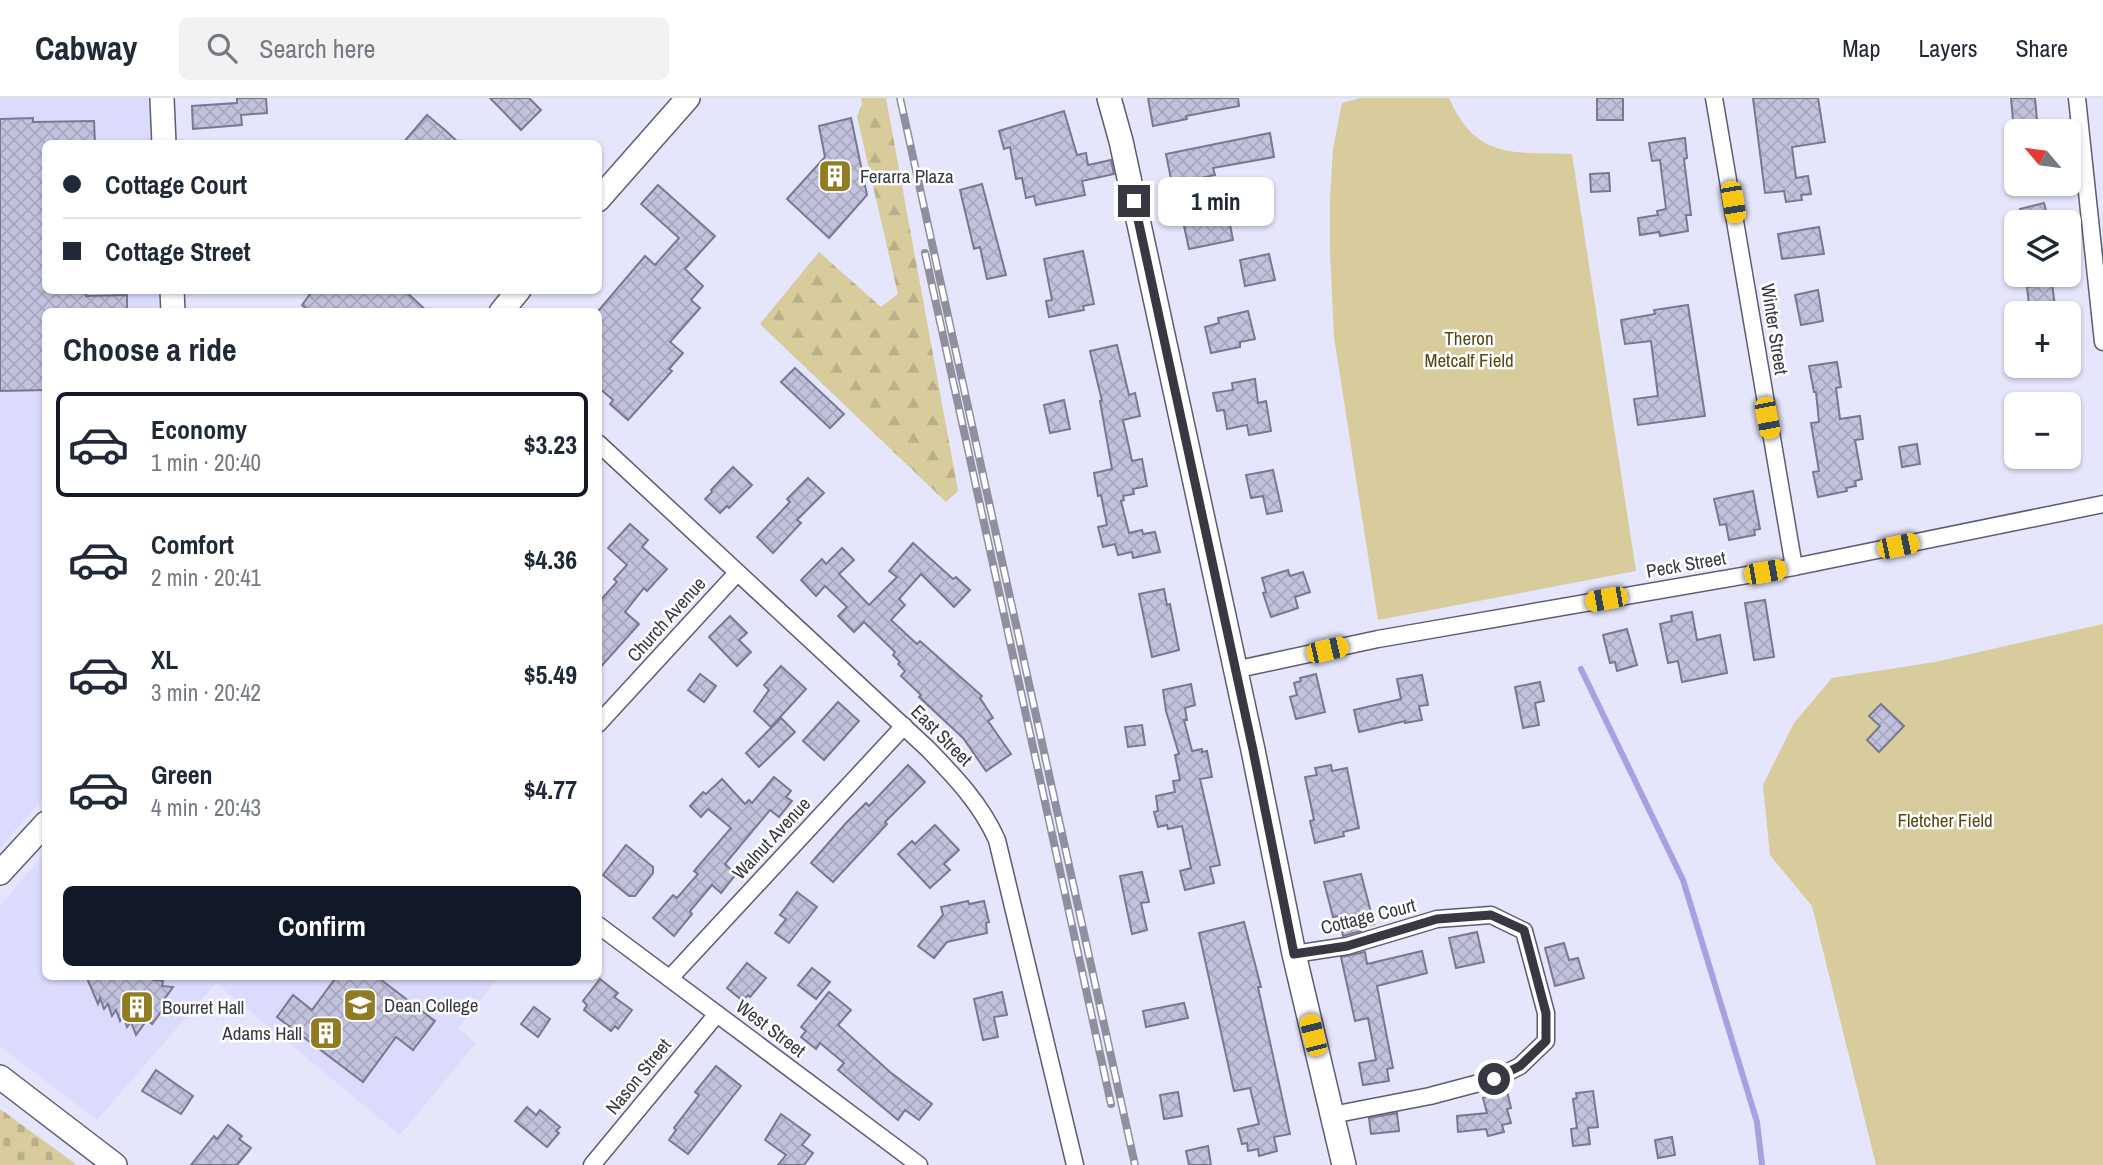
<!DOCTYPE html>
<meta charset="utf-8">
<style>
body{margin:0;font-family:"Archivo Narrow",sans-serif;background:#f2f2f3;color:#1f2937;height:100vh;display:flex;flex-direction:column;font-size:26px;white-space:nowrap}
*{box-sizing:border-box;margin:0}
p{font-size:23px;color:#747a83}
.icon{flex:none;width:38px;height:38px;fill:none;stroke:currentColor;stroke-width:2;stroke-linecap:round;stroke-linejoin:round}
.map{position:relative;flex:1;overflow:hidden}
.sheet{position:absolute;left:42px;top:210px;width:560px;height:672px;display:flex;flex-direction:column;background:#fff;border-radius:10px;box-shadow:0 2px 5px #0004}
.sheet>*{flex:none}
.hud{position:absolute;left:42px;top:42px;width:560px;height:154px;border-radius:10px;box-shadow:0 2px 5px #0004;display:grid;align-content:center;height:154px;padding:0 21px;background:#fff}
.needle{width:46px;rotate:299deg}
.buttons{position:absolute;left:2004px;top:21px;display:grid;gap:14px}
.buttons a{display:grid;place-items:center;width:77px;height:77px;border-radius:10px;background:#fff;box-shadow:0 2px 5px #0004;font-size:35px}
.end{position:absolute;width:32px;height:32px;margin:-16px;border:9px solid #383842;background:#fff;box-shadow:0 0 0 4px #fff}
.from{border-radius:50%}
.bubble{position:absolute;height:49px;border-radius:10px;background:#fff;box-shadow:0 2px 5px #0004;font-size:23px;font-weight:700;line-height:49px;text-align:center}
.car{position:absolute;width:21px;height:42px;margin:-21px -10px;border-radius:9px;box-shadow:0 0 5px 2px #0007;background:linear-gradient(#f5c518 24%,#345 0 40%,#f5c518 0 76%,#345 0 86%,#f5c518 0)}
.hud b{display:flex;align-items:center;gap:24px;height:66px;font-size:26px}
.hud b+b{border-top:2px solid #e0e1e3}
.hud i{width:18px;height:18px;background:#1f2937}
ul{padding:0;list-style:none}
li{display:flex;align-items:center;gap:21px;height:105px;margin:0 14px 10px;padding:0 7px;border:4px solid transparent;border-radius:10px}
li div{flex:1}
li b{display:block;font-size:26px}
li em{font-style:normal;font-weight:700}
li.on{border-color:#111827}
li>.icon{width:63px;height:63px;stroke-width:1.5}
h2{padding:0 21px;font-size:32px;line-height:84px}
.cta{display:flex;gap:14px;margin-top:auto;padding:14px 21px}
.cta a{flex:1;height:80px;border-radius:10px;background:#111827;color:#fff;font-size:28px;font-weight:700;line-height:80px;text-align:center}
header{display:flex;align-items:center;gap:42px;box-sizing:border-box;height:98px;padding:0 35px;background:#fff;border-bottom:2px solid #e0e1e3}
header strong{font-size:33px}
nav{display:flex;gap:38px;margin-inline-start:auto;font-size:24px}
.search{width:490px;height:63px;background:#f2f2f3;display:flex;align-items:center;gap:18px;box-sizing:border-box;padding:0 24px;border-radius:10px;color:#747a83;font-size:26px}
.map>svg:first-child{display:block}
</style>
<header>
<strong>Cabway</strong>
<div class="search"><svg class="icon" aria-label="search" viewBox="0 0 24 24"><circle cx="10" cy="10" r="6"/><path d="M15 15l6 6"/></svg>Search here</div>
<nav><a>Map</a><a>Layers</a><a>Share</a></nav>
</header>
<div class="map">
<svg width="2103" height="1067" viewBox="0 0 2103 1067">
<defs>
<pattern id="forest-firs" width="22" height="20" patternUnits="userSpaceOnUse" patternTransform="scale(1.75)"><rect width="22" height="20" fill="#d8cc9d"/><path d="M5 1l3.5 6h-7zM16 11l3.5 6h-7z" fill="#bab088"/></pattern>
<pattern id="cemetery-stones" width="16" height="16" patternUnits="userSpaceOnUse" patternTransform="scale(1.75)"><rect width="16" height="16" fill="#d8cc9d"/><path d="M2 7V4a2 2 0 0 1 4 0v3zM10 15v-3a2 2 0 0 1 4 0v3z" fill="#bab088"/></pattern>
<pattern id="building-cross-hatch" width="8" height="8" patternUnits="userSpaceOnUse" patternTransform="scale(1.75)"><rect width="8" height="8" fill="#c2c2dd"/><path d="M0 0l8 8M0 8l8-8" fill="none" stroke="#a7a7bf"/></pattern>
</defs>
<rect width="100%" height="100%" fill="#e5e5fb"/>
<!-- built -->
<g fill="#dbdbfe">
<path d="M0 0H150L152 45 46 46V192L158 193 159 213 46 214 45 699 0 749Z"/>
<path d="M45 755 46 878 499 879 458 930 476 945 400 1037 216 885 97 1022 0 948V808Z"/>
</g>
<!-- green -->
<g fill="#d8cc9d">
<path d="M1361 0H1449C1476 62 1513 54 1572 56L1636 473 1378 522 1334 239 1330 154V100L1333 51 1342 5Z"/>
<path d="M2103 526V1067H1876L1812 808 1770 757 1763 687 1794 625 1832 580 1935 564Z"/>
</g>
<!-- forest -->
<path fill="url(#forest-firs)" d="M861 0H886L958 393 946 404 760 226 819 154 881 209 898 196 857 19 862 6Z"/>
<!-- cemetery -->
<path fill="url(#cemetery-stones)" d="M0 1011 77 1067H0Z"/>
<g fill="none" stroke-linecap="round" stroke-linejoin="round">
<!-- stream -->
<path stroke="#a4a2e1" stroke-width="6" d="M1581 571 1683 782 1757 1024 1762 1067"/>
</g>
<!-- building -->
<g fill="url(#building-cross-hatch)" stroke="#787891" stroke-width="2">
<path d="M237 0H266L267 15 241 17 242 27 193 31 192 8 237 5Z"/>
<path d="M490 0H529L541 12 521 32Z"/>
<path d="M1148 0H1238L1239 8 1186 18 1187 21 1153 28Z"/>
<rect x="1597" y="0" width="26" height="22"/>
<path d="M1753 0H1818L1825 44 1792 49 1796 80 1808 78 1811 96 1801 97 1802 102 1786 104 1784 93 1765 95Z"/>
<path d="M2011 0H2035L2038 33H2014Z"/>
<path d="M1064 13 1077 57 1086 55 1088 67 1111 62 1114 76 1082 83 1085 97 1036 107 1034 98 1026 100 1022 80 1016 81 1010 49 1004 51 999 33Z"/>
<path d="M427 17 445 32 460 46H402Z"/>
<path d="M33 20V24L94 23 95 46H46V192H86V198L127 197V214H46V292L0 293V21Z"/>
<path d="M851 20 867 97 829 140 787 101 825 59 819 28Z"/>
<path d="M1270 35 1274 59 1213 70 1215 77 1200 80 1207 110 1226 106 1233 142 1189 151 1175 86H1172L1166 56Z"/>
<path d="M1685 40 1687 60 1684 61 1691 117H1686L1688 133 1660 138 1659 134 1640 137 1638 120 1658 117 1657 113 1666 111 1660 62 1652 63 1649 45Z"/>
<path d="M1609 75 1610 93 1591 94 1590 76Z"/>
<path d="M982 86 1006 177 987 181 980 149 974 151 960 92Z"/>
<path d="M658 87 715 138 685 171 703 188 691 202 700 210 670 244 683 255 669 271 672 273 628 322 610 306 613 302 598 289V213L645 158 655 167 679 140 641 106Z"/>
<path d="M2044 105 2049 124H2023L2020 111Z"/>
<path d="M1819 129 1824 156 1782 161 1778 136Z"/>
<path d="M1083 153 1094 206 1083 208 1084 212 1049 219 1046 203 1052 202 1044 161Z"/>
<path d="M1269 156 1275 182 1245 188 1240 162Z"/>
<path d="M2052 186 2056 215H2030L2027 189Z"/>
<path d="M313 192H404L428 214H310L302 207Z"/>
<path d="M1818 192 1823 223 1801 227 1795 197Z"/>
<path d="M1688 207 1705 318 1638 327 1634 301 1658 298 1651 243 1625 246 1621 222 1655 216 1654 212Z"/>
<path d="M1248 213 1255 241 1240 244V249L1211 255 1205 229 1219 225 1218 220Z"/>
<path d="M1117 247 1129 297 1135 295 1140 318 1123 322 1132 363 1142 361 1147 388 1133 391 1134 396 1123 398 1124 402 1121 403 1129 435 1142 432 1143 436 1155 434 1160 454 1133 460 1132 454 1118 457 1115 446 1103 449 1098 429 1107 427 1101 397 1098 398 1094 375 1112 371 1100 303H1102L1090 253Z"/>
<path d="M1837 264 1841 289 1836 290 1840 321 1860 318 1863 341 1855 342 1862 381 1855 383 1856 388 1846 390 1847 393 1818 399 1813 374 1819 373 1811 325 1819 324 1816 294H1814L1809 268Z"/>
<path d="M795 270 844 316 830 330 781 284Z"/>
<path d="M1255 281 1258 305 1266 303 1271 333 1249 337 1247 327 1227 331 1224 312 1217 313 1213 295 1233 292 1232 285Z"/>
<path d="M1064 302 1070 331 1050 335 1044 307Z"/>
<path d="M1917 346 1920 366 1902 369 1899 349Z"/>
<path d="M733 369 752 387 729 410 727 408 720 415 705 401 712 394 711 392Z"/>
<path d="M1273 372 1282 413 1267 416 1263 398 1251 400 1246 377Z"/>
<path d="M808 380 824 395 797 422 801 425 773 455 757 439 790 404 787 401Z"/>
<path d="M1753 393 1760 431 1754 432 1755 437 1729 442 1726 426 1720 427 1714 401Z"/>
<path d="M630 426 648 442 642 449 667 471 647 493 644 490 625 514 639 526 598 572V505L617 484 614 481 627 467 608 450Z"/>
<path d="M913 445 953 481 956 479 970 492 954 509 921 476 899 501 905 507 891 522 917 546 920 543 982 598 980 600 993 620 988 623 1011 656 986 673 963 640 919 599 921 597 901 578 905 573 898 566 900 564 893 557 895 554 864 524 854 534 838 518 847 509 825 488 816 498 801 482 822 461 826 466 842 450 854 462 839 476 869 507 897 479 889 473Z"/>
<path d="M1288 472 1290 478 1303 474 1310 494 1295 499 1298 510 1271 519 1263 495 1266 494 1262 480Z"/>
<path d="M1164 491 1167 507 1170 506 1179 552 1152 559 1139 496Z"/>
<path d="M1765 502 1774 559 1754 562 1745 505Z"/>
<path d="M1692 514 1697 542 1720 537 1727 575 1682 584 1678 563 1668 565 1660 526 1672 523 1671 518Z"/>
<path d="M730 518 747 535 739 542 751 554 737 568 709 539Z"/>
<path d="M1627 531 1637 567 1617 573 1615 564 1610 565 1603 537Z"/>
<path d="M781 568 806 591 771 629 754 613 769 592 764 587Z"/>
<path d="M700 576 716 588 704 604 688 592Z"/>
<path d="M1316 576 1325 614 1296 621 1290 599 1297 597 1294 585 1301 583 1300 580Z"/>
<path d="M1422 577 1428 607 1419 608 1422 622 1405 625V623L1359 634 1354 612 1401 601 1397 581Z"/>
<path d="M1540 584 1544 603 1535 605 1539 627 1523 630 1515 589Z"/>
<path d="M1191 586 1195 607 1185 610 1187 622H1184L1192 653 1202 651V654L1207 653 1212 679 1200 681 1220 767 1210 769 1214 785 1185 792 1180 773 1191 770 1182 728 1168 731 1167 727 1158 729 1154 714 1158 713 1156 698 1175 694 1173 683 1180 682 1175 657 1179 656 1166 613 1163 592Z"/>
<path d="M838 604 859 623 824 662 803 643Z"/>
<path d="M1881 606 1904 628 1879 654 1867 642 1880 628 1869 618Z"/>
<path d="M781 620 795 634 759 669 746 655Z"/>
<path d="M1142 627 1145 647 1128 649 1125 629Z"/>
<path d="M908 667 925 684 885 724 887 726 833 784 811 765 846 725 866 705 869 708Z"/>
<path d="M1331 667 1332 673 1347 670 1359 730 1343 734 1344 738 1315 745 1310 723 1314 722 1305 679 1317 677 1315 670Z"/>
<path d="M774 679 791 693 786 699 792 703 779 719 770 712 725 766 736 776 721 795 712 787 690 813 692 816 674 838 653 820 673 797 677 800 698 776 694 773 731 730 708 711 701 719 690 708 703 694 706 696 722 681 745 706 749 702 752 705Z"/>
<path d="M935 727 959 752 944 766 950 772 930 790 898 756 912 743 915 746Z"/>
<path d="M626 747 653 769V775L635 798H629L603 777Z"/>
<path d="M1142 774 1149 804 1141 805 1147 832 1132 836 1120 778Z"/>
<path d="M1361 776 1374 826 1361 829V833L1343 838 1339 818 1333 819 1324 784Z"/>
<path d="M797 794 817 809 789 845 775 835 786 821 780 817Z"/>
<path d="M968 803 969 806 984 803 989 824 986 825 987 835 947 844 934 860 918 848 943 817 941 809Z"/>
<path d="M1244 824 1261 889H1258L1290 1036 1274 1039 1277 1053 1259 1058 1258 1051 1248 1053 1247 1045 1242 1046 1238 1031 1259 1026 1250 990 1234 993 1199 835Z"/>
<path d="M1477 834 1484 864 1456 870 1449 840Z"/>
<path d="M1564 845 1569 862 1578 860 1584 880 1555 888 1545 850Z"/>
<path d="M1422 853 1427 875 1377 888 1393 970 1387 971 1389 983 1363 987 1359 965 1376 962 1368 920 1355 923 1341 859 1365 854 1367 866Z"/>
<path d="M747 865 766 880 750 899 748 897 743 903 727 890Z"/>
<path d="M812 870 830 884 816 901 798 887Z"/>
<path d="M86 878H155L154 882 163 883 162 888 173 889 163 903 167 906 152 926 147 922 136 937 131 924 127 929 123 918 120 923 116 912 112 918 108 906 104 911 100 900 98 906Z"/>
<path d="M337 878H376L435 923 413 952 396 939 363 984 277 919 293 897 312 912Z"/>
<path d="M600 881 618 895 614 899 632 912 618 931 615 928 611 933 584 912 587 907 583 903Z"/>
<path d="M829 894 851 912 838 927 890 974 932 1006 919 1022 905 1012 898 1022 838 972 844 965 820 945 816 951 801 939 806 933 801 929Z"/>
<path d="M1002 894 1007 917 994 919 998 939 983 942 974 901Z"/>
<path d="M1184 905 1188 920 1146 929 1143 913Z"/>
<path d="M534 909 550 921 538 939 521 926Z"/>
<path d="M716 968 741 988 688 1056 669 1042 676 1032 674 1030 699 997 695 994Z"/>
<path d="M156 972 193 998 181 1016 142 993Z"/>
<path d="M1507 993 1511 1010 1507 1011 1511 1025 1502 1027 1504 1034 1488 1038 1486 1031 1458 1034 1457 1018 1487 1015 1483 1000Z"/>
<path d="M1593 993 1598 1029 1588 1030 1590 1046 1573 1048 1571 1031 1577 1030 1573 1001 1577 1000 1576 995Z"/>
<path d="M1178 994 1182 1018 1164 1021 1160 997Z"/>
<path d="M527 1009 536 1017 540 1012 560 1029 556 1033 559 1035 547 1049 515 1023Z"/>
<path d="M1397 1015 1399 1033 1371 1036 1369 1020Z"/>
<path d="M781 1016 810 1037 802 1047 813 1055 804 1067H778L786 1057 765 1042Z"/>
<path d="M228 1027 242 1038 239 1041 251 1050 237 1067H191L214 1038 217 1041Z"/>
<path d="M1672 1039 1675 1057 1658 1060 1655 1042Z"/>
<path d="M1208 1048 1211 1067H1189L1186 1053Z"/>
</g>
<g fill="none" stroke-linecap="round" stroke-linejoin="round">
<!-- street casing -->
<g stroke="#5d5c74" stroke-width="19">
<g id="street">
<path d="M1714 0C1742 156 1766 313 1794 469"/>
<path d="M2077 0 2103 244"/>
<path d="M598 345 928 651C955 679 981 706 997 742L1075 1067"/>
<path d="M1234 572 1378 541 1794 469 2103 406"/>
<path d="M598 626 737 475"/>
<path d="M598 827 919 1067"/>
<path d="M1294 856 1347 848 1437 821 1491 817 1524 833 1546 915V943L1520 968 1494 981 1430 998 1332 1017"/>
<path d="M670 880 904 628"/>
<path d="M592 1067 717 916"/>
</g>
</g>
<!-- secondary casing -->
<g stroke="#5d5c74" stroke-width="26">
<g id="secondary">
<path d="M162 0 164 46"/>
<path d="M1109 0 1121 43 1253 652 1294 856 1344 1067"/>
<path d="M598 102 688 0"/>
<path d="M172 192 173 214"/>
<path d="M501 214 519 192"/>
<path d="M0 775 46 725"/>
<path d="M0 979 115 1067"/>
</g>
</g>
<!-- street -->
<use href="#street" stroke="#fff" stroke-width="16"/>
<!-- secondary -->
<use href="#secondary" stroke="#fff" stroke-width="23"/>
<!-- rail casing -->
<g stroke="#8f8f9f" stroke-width="8">
<g id="rail">
<path d="M900 0 1135 1067"/>
<path d="M925 155 1111 1006"/>
</g>
</g>
<!-- rail -->
<use href="#rail" stroke="#fff" stroke-width="5" stroke-dasharray="16" stroke-linecap="butt"/>
</g>
<g fill="none" stroke-linecap="round" stroke-linejoin="round">
<!-- route -->
<path stroke="#383842" stroke-width="9" d="M1134 103 1253 652 1294 856 1347 848 1437 821 1491 817 1524 832 1546 915V943L1520 968 1494 981"/>
</g>
<!-- icons -->
<defs>
<g id="building-square" transform="scale(1.75)"><rect x="-9" y="-9" width="18" height="18" rx="4" fill="#927c23" stroke="#fff"/><path d="M-4-6H4V6H1V3H-1V6H-4ZM-2.5-4.3h1.7v1.8h-1.7ZM.8-4.3h1.7v1.8H.8ZM-2.5-1h1.7V.8h-1.7ZM.8-1h1.7V.8H.8Z" fill="#fff"/></g>
<g id="university-square" transform="scale(1.75)"><rect x="-9" y="-9" width="18" height="18" rx="4" fill="#927c23" stroke="#fff"/><path d="M0-5L7-2L0 1L-7-2ZM-4 1L0 2.5L4 1V4Q0 6-4 4Z" fill="#fff"/></g>
</defs>
<g fill-rule="evenodd">
<use href="#building-square" x="835" y="78"/>
<use href="#university-square" x="360" y="907"/>
<use href="#building-square" x="137" y="909"/>
<use href="#building-square" x="326" y="935"/>
</g>
<g text-anchor="middle" dominant-baseline="central" stroke-width="5" stroke-linejoin="round" paint-order="stroke">
<!-- poi labels -->
<g font-size="19" fill="#383842" stroke="#fff" text-anchor="start">
<text x="860" y="78">Ferarra Plaza</text>
<text x="384" y="907">Dean College</text>
<text x="162" y="909">Bourret Hall</text>
<text x="302" y="935" text-anchor="end">Adams Hall</text>
</g>
<!-- street labels -->
<g font-size="19" fill="#383842" stroke="#fff">
<text transform="translate(1775 231) rotate(81)">Winter Street</text>
<text transform="translate(1686 466) rotate(-10)">Peck Street</text>
<text transform="translate(666 521) rotate(-48)">Church Avenue</text>
<text transform="translate(942 637) rotate(45)">East Street</text>
<text transform="translate(771 740) rotate(-47)">Walnut Avenue</text>
<text transform="translate(1368 818) rotate(-14)">Cottage Court</text>
<text transform="translate(771 930) rotate(37)">West Street</text>
<text transform="translate(638 978) rotate(-51)">Nason Street</text>
</g>
<!-- park labels -->
<g font-size="19" fill="#554812" stroke="#fff">
<text x="1469" y="240">Theron<tspan x="1469" dy="22">Metcalf Field</tspan></text>
<text x="1945" y="722">Fletcher Field</text>
</g>
</g>
</svg>
<div class="buttons">
<a><svg class="needle" viewBox="-14 -14 28 28"><path d="M0-13l5 13h-10z" fill="#e53935"/><path d="M0 13l5-13h-10z" fill="#747a83"/></svg></a>
<a><svg class="icon" aria-label="layers" viewBox="0 0 24 24"><path d="M12 4l9 5-9 5-9-5zM3 14l9 5 9-5"/></svg></a>
<a>+</a>
<a>−</a>
</div>
<i class="end from" style="left:1494px;top:981px"></i>
<i class="end" style="left:1134px;top:103px"></i>
<div class="bubble" style="left:1158px;top:79px;width:116px">1 min</div>
<i class="car" style="left:1733px;top:104px;rotate:170deg"></i>
<i class="car" style="left:1767px;top:320px;rotate:169deg"></i>
<i class="car" style="left:1898px;top:448px;rotate:78deg"></i>
<i class="car" style="left:1765px;top:474px;rotate:80deg"></i>
<i class="car" style="left:1606px;top:501px;rotate:260deg"></i>
<i class="car" style="left:1327px;top:552px;rotate:77deg"></i>
<i class="car" style="left:1313px;top:937px;rotate:346deg"></i>
<div class="hud">
<b><i class="from"></i>Cottage Court</b>
<b><i></i>Cottage Street</b>
</div>
<section class="sheet">
<h2>Choose a ride</h2>
<ul>
<li class="on"><svg class="icon" aria-label="car" viewBox="0 0 24 24"><path d="M5 17H2v-5l4-1 3-4h7l3 4 3 1v5h-3M9 17h6M6 11h13"/><circle cx="7" cy="17" r="2"/><circle cx="17" cy="17" r="2"/></svg><div><b>Economy</b><p>1 min · 20:40</p></div><em>$3.23</em></li>
<li><svg class="icon" aria-label="car" viewBox="0 0 24 24"><path d="M5 17H2v-5l4-1 3-4h7l3 4 3 1v5h-3M9 17h6M6 11h13"/><circle cx="7" cy="17" r="2"/><circle cx="17" cy="17" r="2"/></svg><div><b>Comfort</b><p>2 min · 20:41</p></div><em>$4.36</em></li>
<li><svg class="icon" aria-label="car" viewBox="0 0 24 24"><path d="M5 17H2v-5l4-1 3-4h7l3 4 3 1v5h-3M9 17h6M6 11h13"/><circle cx="7" cy="17" r="2"/><circle cx="17" cy="17" r="2"/></svg><div><b>XL</b><p>3 min · 20:42</p></div><em>$5.49</em></li>
<li><svg class="icon" aria-label="car" viewBox="0 0 24 24"><path d="M5 17H2v-5l4-1 3-4h7l3 4 3 1v5h-3M9 17h6M6 11h13"/><circle cx="7" cy="17" r="2"/><circle cx="17" cy="17" r="2"/></svg><div><b>Green</b><p>4 min · 20:43</p></div><em>$4.77</em></li>
</ul>
<div class="cta"><a>Confirm</a></div>
</section>
</div>
